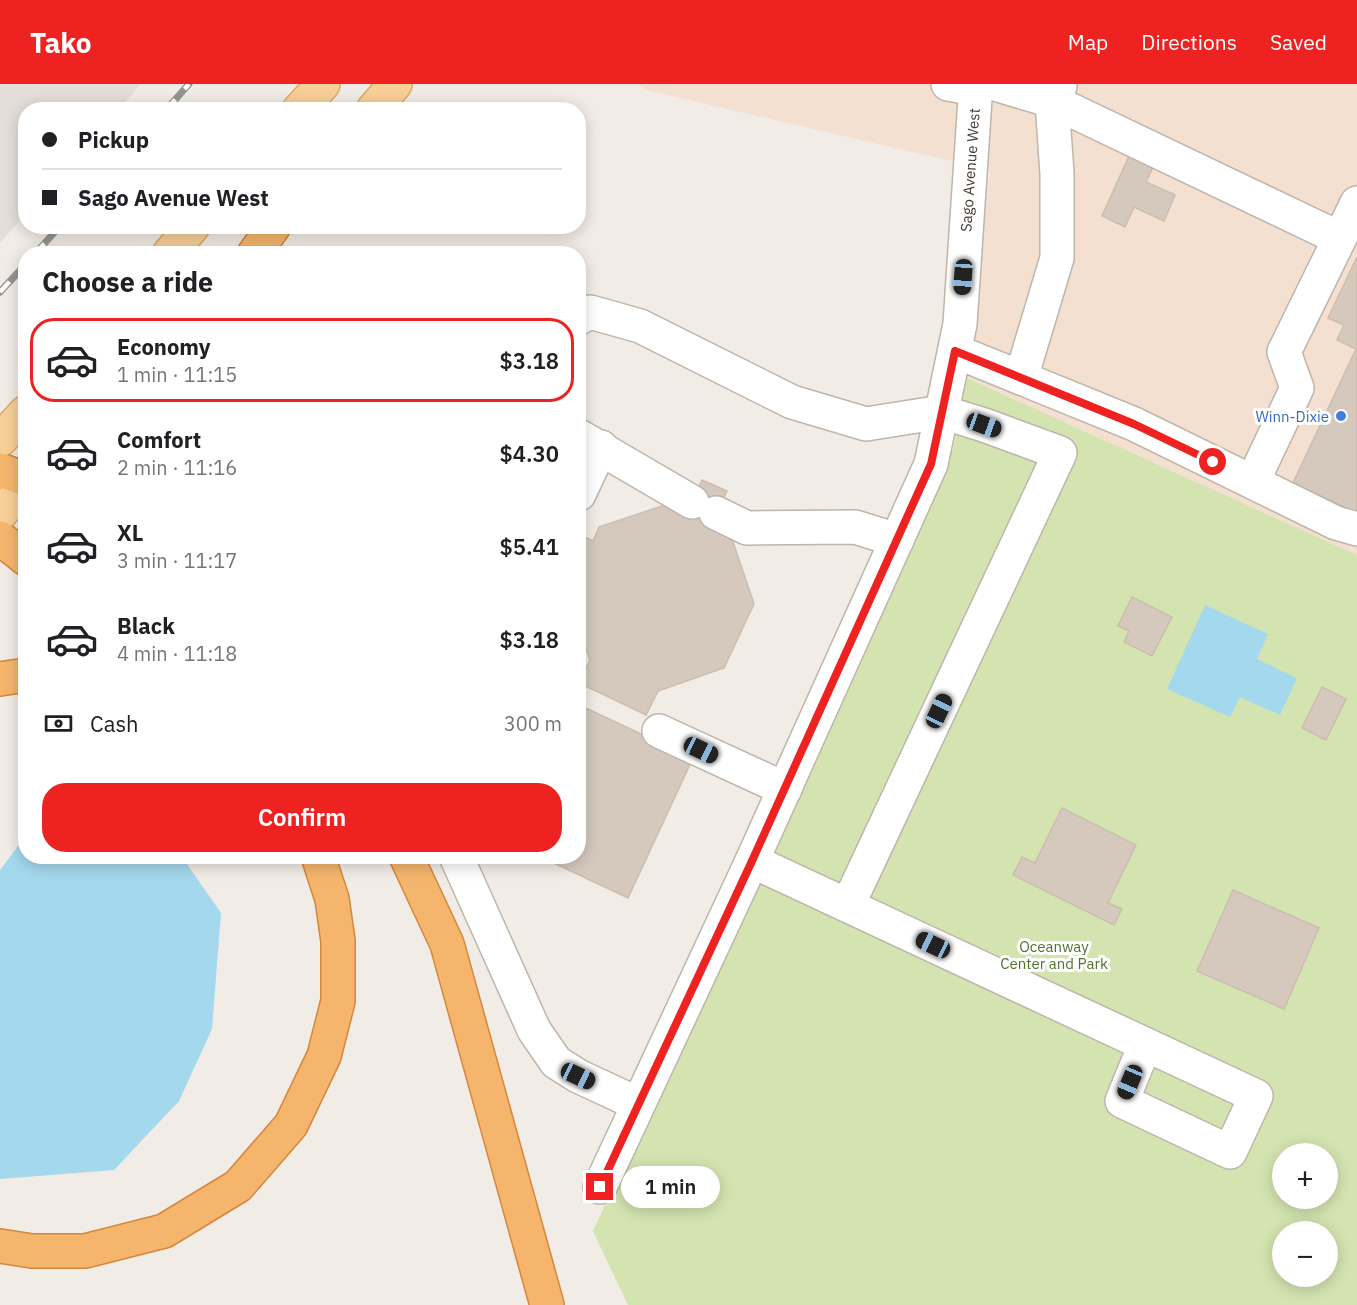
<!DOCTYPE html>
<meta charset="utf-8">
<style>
body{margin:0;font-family:"IBM Plex Sans",sans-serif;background:#f2f2f2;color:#202124;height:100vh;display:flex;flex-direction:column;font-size:22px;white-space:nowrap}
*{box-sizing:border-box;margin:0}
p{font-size:20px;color:#757577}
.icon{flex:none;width:33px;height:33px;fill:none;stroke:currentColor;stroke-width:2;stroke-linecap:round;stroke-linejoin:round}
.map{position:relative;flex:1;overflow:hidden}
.drawer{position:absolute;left:18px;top:162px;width:568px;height:618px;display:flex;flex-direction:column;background:#fff;border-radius:24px;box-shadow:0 3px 15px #0003}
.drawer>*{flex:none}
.top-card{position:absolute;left:18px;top:18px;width:568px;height:132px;border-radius:24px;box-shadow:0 3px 15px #0003;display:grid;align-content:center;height:132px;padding:0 24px;background:#fff}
.tools{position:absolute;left:1272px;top:1059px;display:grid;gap:12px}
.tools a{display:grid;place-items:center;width:66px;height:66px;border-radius:50%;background:#fff;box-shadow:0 3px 15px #0003;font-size:30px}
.end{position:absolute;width:27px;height:27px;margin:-14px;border:8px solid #ee2220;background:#fff;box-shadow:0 0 0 3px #fff}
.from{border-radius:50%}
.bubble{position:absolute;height:42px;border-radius:21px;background:#fff;box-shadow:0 3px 15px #0003;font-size:20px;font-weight:600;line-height:42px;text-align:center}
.car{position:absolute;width:18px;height:36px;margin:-18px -9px;border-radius:8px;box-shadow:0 0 4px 2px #0007;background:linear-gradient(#222 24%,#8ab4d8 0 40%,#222 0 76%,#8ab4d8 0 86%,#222 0)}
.top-card b{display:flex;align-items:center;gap:21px;height:57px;font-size:22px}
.top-card b+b{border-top:2px solid #e0e0e0}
.top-card i{width:15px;height:15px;background:#202124}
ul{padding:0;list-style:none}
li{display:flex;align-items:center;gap:18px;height:84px;margin:0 12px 9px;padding:0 12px;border:3px solid transparent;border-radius:24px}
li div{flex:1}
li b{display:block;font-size:22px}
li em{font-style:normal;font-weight:600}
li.selected{border-color:#ee2220}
li>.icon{width:54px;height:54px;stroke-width:1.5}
h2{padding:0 24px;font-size:27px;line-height:72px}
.pay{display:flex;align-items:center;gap:15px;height:66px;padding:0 24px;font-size:22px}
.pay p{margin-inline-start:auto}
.button{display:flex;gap:12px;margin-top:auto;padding:12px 24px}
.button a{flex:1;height:69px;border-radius:24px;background:#ee2220;color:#fff;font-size:24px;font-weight:600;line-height:69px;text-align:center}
header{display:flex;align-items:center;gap:36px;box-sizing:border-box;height:84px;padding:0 30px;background:#ee2220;color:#fff}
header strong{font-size:28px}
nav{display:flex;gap:33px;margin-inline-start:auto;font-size:21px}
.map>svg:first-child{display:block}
</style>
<header>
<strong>Tako</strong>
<nav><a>Map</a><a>Directions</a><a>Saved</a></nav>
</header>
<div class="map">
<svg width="1357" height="1221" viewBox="0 0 1357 1221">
<rect width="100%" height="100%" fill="#f1ece5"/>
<!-- commercial -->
<path fill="#f3e0d1" d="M638 0H1357V471L967 294 990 86 646 6Z"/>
<!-- industrial -->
<path fill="#e4deda" d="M0 0H141L119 25 26 26 25 131 0 159Z"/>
<!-- green -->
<path fill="#d4e4b0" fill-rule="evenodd" d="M967 294 1357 471V1221H628L593 1147 953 365ZM1282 1070H1328V1114H1282ZM1282 1148H1328V1192H1282Z"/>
<!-- water -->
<g fill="#a4d8ec">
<path d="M1205 521 1268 550 1257 575 1297 594 1280 631 1240 613 1230 633 1167 605Z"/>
<path d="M25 753 26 772 182 773 221 829 212 945 179 1017 114 1086 0 1095V786Z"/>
</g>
<!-- building -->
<g fill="#d5c9be" stroke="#cdbdaf" stroke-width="1.5">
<path d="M1129 72 1153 83 1146 98 1175 111 1164 137 1134 123 1125 143 1102 132Z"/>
<path d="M1357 173V429L1293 399 1356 265 1337 256 1344 241 1328 234Z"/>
<path d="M702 396 727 407 711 442 731 452 754 520 724 584 658 607 646 631 579 599 590 576 579 545V450L593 457 599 443 665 421 686 431Z"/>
<path d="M1132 513 1172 533 1152 572 1124 558 1129 547 1118 542Z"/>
<path d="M1322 603 1346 615 1326 656 1302 644Z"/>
<path d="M579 621 693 674 628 814 539 772H579Z"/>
<path d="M1062 724 1136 761 1108 819 1122 825 1114 841 1013 791 1022 773 1035 779Z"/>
<path d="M1233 806 1319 844 1284 925 1197 887Z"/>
</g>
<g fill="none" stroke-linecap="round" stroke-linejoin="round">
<!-- minor casing -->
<g stroke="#bfb5ab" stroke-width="36">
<g id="minor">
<path d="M948 0 976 5"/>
<path d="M995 0 1052 17 1339 154"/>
<path d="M579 234 590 228 640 242 792 318 866 340 942 328 984 341 1060 369 848 821"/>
<path d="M955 267 1134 340 1336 439 1357 445"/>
<path d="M1021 294 1057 174V90L1052 17 1060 2"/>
<path d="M579 352 692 418"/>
<path d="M1253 397 1297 304 1284 268 1357 119"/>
<path d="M579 410 601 363"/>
<path d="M716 429 747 444 855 443 897 456"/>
<path d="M659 647 785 705"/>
<path d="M456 772 534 946 556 978 578 992 638 1020"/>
<path d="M752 777 1256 1012 1230 1068 1122 1017 1145 961"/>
<path d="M600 1103 752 777 931 380 960 240 976 0"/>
</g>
</g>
<!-- major casing -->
<g stroke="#dca968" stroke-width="36">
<g id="major">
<path d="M299 26 323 0"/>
<path d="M373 26 395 0"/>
<path d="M169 170 193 142"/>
<path d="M0 356 26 328"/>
<path d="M0 430 26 401"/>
</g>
</g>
<!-- highway casing -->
<g stroke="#d4873d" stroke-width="36">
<g id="highway">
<path d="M254 170 274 142"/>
<path d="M0 386 26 395"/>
<path d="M0 454 26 475"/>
<path d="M0 595 26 591"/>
<path d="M406 772 447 860 547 1221"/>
<path d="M0 1162 32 1167H85L164 1147 238 1102 291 1041 324 972 338 917V857L332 815 318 772"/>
</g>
</g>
<!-- minor -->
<use href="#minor" stroke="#fff" stroke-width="33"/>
<!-- major -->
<use href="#major" stroke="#f8cf97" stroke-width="33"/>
<!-- highway -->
<use href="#highway" stroke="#f6b56c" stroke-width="33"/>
<!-- rail casing -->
<g stroke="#949494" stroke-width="7">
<g id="rail">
<path d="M166 26 189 0"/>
<path d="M35 170 60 142"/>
<path d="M0 208 26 180"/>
</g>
</g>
<!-- rail -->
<use href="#rail" stroke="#fff" stroke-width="4.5" stroke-dasharray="14" stroke-linecap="butt"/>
</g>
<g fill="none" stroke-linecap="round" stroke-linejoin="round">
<!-- route -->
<path stroke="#ee2220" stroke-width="8" d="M600 1103 752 777 931 380 955 267 1134 340 1213 378"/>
</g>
<!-- markers -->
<circle fill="#3f7fe0" stroke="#fff" stroke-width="2" cx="1341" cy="332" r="6"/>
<g text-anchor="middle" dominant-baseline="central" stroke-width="6" stroke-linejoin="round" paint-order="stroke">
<!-- street labels -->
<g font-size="15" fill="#443c35" stroke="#fff">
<text transform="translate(970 86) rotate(-86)">Sago Avenue West</text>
</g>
<!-- shop labels -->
<g font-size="15" fill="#366cbe" stroke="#fff" text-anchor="end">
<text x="1329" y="332">Winn-Dixie</text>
</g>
<!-- park labels -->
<g font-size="15" fill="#50722c" stroke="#fff">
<text x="1054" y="862">Oceanway<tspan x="1054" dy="17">Center and Park</tspan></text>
</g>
</g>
</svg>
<div class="tools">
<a>+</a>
<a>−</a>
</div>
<i class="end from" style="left:1213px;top:378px"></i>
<i class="end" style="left:600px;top:1103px"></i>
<div class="bubble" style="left:621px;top:1082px;width:99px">1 min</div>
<i class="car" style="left:963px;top:193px;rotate:184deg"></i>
<i class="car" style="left:984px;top:341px;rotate:110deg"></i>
<i class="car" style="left:939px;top:627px;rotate:25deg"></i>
<i class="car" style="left:701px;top:666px;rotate:115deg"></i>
<i class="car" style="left:933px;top:861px;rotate:295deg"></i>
<i class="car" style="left:578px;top:992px;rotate:115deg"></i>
<i class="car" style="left:1130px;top:998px;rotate:203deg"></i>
<div class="top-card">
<b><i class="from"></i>Pickup</b>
<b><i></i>Sago Avenue West</b>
</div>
<section class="drawer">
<h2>Choose a ride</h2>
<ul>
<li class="selected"><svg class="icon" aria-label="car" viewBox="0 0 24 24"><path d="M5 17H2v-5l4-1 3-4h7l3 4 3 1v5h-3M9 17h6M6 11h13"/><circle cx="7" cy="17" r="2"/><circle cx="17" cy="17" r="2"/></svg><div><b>Economy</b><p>1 min · 11:15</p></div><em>$3.18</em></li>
<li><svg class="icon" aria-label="car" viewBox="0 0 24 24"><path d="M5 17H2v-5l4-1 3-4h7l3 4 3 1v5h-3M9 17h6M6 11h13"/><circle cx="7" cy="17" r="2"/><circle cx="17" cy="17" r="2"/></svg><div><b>Comfort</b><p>2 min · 11:16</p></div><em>$4.30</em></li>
<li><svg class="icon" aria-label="car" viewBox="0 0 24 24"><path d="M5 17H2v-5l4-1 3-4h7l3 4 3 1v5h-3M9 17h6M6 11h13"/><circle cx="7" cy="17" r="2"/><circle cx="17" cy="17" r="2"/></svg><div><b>XL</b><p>3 min · 11:17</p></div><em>$5.41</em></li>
<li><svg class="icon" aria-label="car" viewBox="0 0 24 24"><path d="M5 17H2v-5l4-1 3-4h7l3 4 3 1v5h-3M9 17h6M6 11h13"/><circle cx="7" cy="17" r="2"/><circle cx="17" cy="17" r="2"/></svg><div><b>Black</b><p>4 min · 11:18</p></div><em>$3.18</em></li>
</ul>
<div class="pay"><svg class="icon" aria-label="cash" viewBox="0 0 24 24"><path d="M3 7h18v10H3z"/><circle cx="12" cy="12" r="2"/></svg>Cash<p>300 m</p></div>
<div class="button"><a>Confirm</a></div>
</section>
</div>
